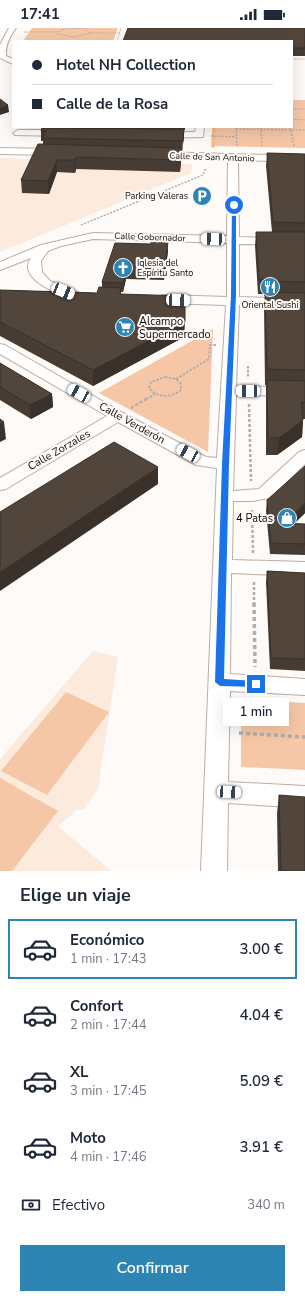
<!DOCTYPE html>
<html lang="es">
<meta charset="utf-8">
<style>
body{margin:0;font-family:"Nunito Sans",sans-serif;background:#f6f6f7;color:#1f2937;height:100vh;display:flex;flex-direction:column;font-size:15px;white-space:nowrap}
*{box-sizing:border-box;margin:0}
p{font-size:13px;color:#747a83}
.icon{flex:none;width:22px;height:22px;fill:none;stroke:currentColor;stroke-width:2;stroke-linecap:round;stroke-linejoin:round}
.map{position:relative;height:843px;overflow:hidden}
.panel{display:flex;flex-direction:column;background:#fff;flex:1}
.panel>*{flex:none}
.banner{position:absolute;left:12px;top:12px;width:281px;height:88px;border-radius:0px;box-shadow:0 4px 16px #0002;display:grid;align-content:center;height:88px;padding:0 20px;background:#fff}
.end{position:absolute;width:18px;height:18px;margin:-9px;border:5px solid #1a73e8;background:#fff;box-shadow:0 0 0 2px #fff}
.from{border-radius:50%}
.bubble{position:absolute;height:28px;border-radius:0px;background:#fff;box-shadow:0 4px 16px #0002;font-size:13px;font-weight:600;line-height:28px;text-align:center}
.car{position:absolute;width:12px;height:24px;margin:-12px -6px;border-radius:5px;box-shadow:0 0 3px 1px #0007;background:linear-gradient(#fff 24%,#345 0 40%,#fff 0 76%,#345 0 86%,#fff 0)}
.banner b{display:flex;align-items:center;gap:14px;height:38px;font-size:15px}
.banner b+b{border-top:1px solid #e0e1e3}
.banner i{width:10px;height:10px;background:#1f2937}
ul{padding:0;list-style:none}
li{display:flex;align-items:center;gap:12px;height:60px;margin:0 8px 6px;padding:0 12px;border:2px solid transparent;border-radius:0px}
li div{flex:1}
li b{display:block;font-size:15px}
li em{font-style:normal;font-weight:600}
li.on{border-color:#2e84b3}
li>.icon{width:36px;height:36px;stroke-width:1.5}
h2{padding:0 20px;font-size:18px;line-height:48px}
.pay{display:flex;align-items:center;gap:10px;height:44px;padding:0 20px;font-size:15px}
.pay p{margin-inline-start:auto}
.button{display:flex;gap:8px;margin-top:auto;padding:8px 20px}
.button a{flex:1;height:46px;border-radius:0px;background:#2e84b3;color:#fff;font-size:16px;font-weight:600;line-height:46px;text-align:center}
.status{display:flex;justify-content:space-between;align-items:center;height:28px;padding:0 20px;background:#fff;direction:ltr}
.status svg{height:11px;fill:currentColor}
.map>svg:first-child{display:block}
</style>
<div class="status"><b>17:41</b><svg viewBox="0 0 49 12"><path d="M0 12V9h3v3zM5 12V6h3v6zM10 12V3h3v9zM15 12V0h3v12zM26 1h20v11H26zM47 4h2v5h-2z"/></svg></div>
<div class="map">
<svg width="305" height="843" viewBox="0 0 305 843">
<rect width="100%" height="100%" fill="#fdfaf7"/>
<!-- built -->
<g fill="#fceadd">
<path d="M0 130 38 131 192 136 191 145 0 224Z"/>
<path d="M93 623 118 629 98 760 84 781 77 782 58 798 111 843H0V731Z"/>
</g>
<!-- green -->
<g fill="#f6c7a6">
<path d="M32 0H118L113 13H23Z"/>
<path d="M292 72H305V120L213 118 214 99H292Z"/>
<path d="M213 301 208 424 99 365Z"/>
<path d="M66 664 109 684 47 767 1 743Z"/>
<path d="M241 671 305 675V742L241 739Z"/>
<path d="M0 750 58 783 12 843H0Z"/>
</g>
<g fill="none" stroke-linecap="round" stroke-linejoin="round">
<!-- stream -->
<path stroke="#fbb988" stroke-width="3.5" d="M213 118 214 99"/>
<!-- street casing -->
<g stroke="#bdada3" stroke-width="2">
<g id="street">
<path d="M9 0H16C10 8 5 17 6 28L13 31V36L0 30V17Z"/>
<path d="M196 99H204L203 109 161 110 156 107 161 104H195Z"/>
<path d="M18 102H62L67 105 62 108 15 107 13 105Z"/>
<path d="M0 120 56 121 61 124 56 127 0 126Z"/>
<path d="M160 124 305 128V134L238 132 239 209 305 211V217L239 216V269L305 271V279L239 277 236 358 305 360V368L236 367 233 463 259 461 299 424 305 422V436L270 470 252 473H233L232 532 305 534V548L231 545 230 646 305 651V667L230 663 228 754 305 758V780L228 775 227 843H201L217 440 196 437 118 394 6 461 0 462V450L107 388 0 326V316L5 317 123 385 206 429 217 430 226 277 163 275 159 274 157 271 159 268 163 267 227 269V215L93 211 61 218 48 223 41 233 42 244 50 253 80 265 82 268 80 271 76 272C61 268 16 251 31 230L0 242V234L41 217 93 205 227 208 228 132 157 129 155 127Z"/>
</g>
</g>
<!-- path-far4 -->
<g stroke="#b1adaa" stroke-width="1" stroke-dasharray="1.5 1" stroke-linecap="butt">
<path d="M70 0 85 1 90 5 74 9 57 6 59 3Z"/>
<path d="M24 4H57"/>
<path d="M90 5H119"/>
<path d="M117 13 121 0"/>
<path d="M292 31H305"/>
<path d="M292 81H305"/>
<path d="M292 91 305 92"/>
</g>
<!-- path-far3 -->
<g stroke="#b1adaa" stroke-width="1.5" stroke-dasharray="2 1.5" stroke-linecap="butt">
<path d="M236 99 237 118"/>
<path d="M261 99 262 118"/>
<path d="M290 99 294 118"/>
<path d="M236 101 305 102"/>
<path d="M211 108 236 109"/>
<path d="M81 197 203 147 206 140"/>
</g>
<!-- path-far2 -->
<g stroke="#b1adaa" stroke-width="2" stroke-dasharray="2.5 1.5" stroke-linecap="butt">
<path d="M248 338V349"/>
<path d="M165 349 176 351 181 356V362C171 370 157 370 149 360L151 354Z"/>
<path d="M176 351 209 331 210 317H216"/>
<path d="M146 371 155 366"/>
</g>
<!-- path-far1 -->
<g stroke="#b1adaa" stroke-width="2.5" stroke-dasharray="3 2" stroke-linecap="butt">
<path d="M249 376 251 453"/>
<path d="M131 380 148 370"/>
<path d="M252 482 253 525"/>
<path d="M254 554V576"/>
</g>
<!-- path -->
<g stroke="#b1adaa" stroke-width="3.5" stroke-dasharray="4 3" stroke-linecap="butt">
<path d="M254 575 255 639"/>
<path d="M239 705 305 709"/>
</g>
<!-- street -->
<use href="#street" fill="#fff" fill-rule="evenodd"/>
</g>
<!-- wall -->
<g fill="#473c34">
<path d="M305 0V28H292V13Z"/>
<path d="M47 99H185V102H184L180 144 76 141 75 145 57 144 49 166 22 165 21 152 43 116V113H41V103L47 100Z"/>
<path d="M267 125 305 126V391H303L302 409 277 427H266V357H265L264 279 265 268H264V266H258L255 218 256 204H272L266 138Z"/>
<path d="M151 216 168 223 164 252 126 251 123 264H121V266L184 309 93 358 0 308V262L97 265 102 259V254Z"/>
<path d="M0 335 52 366 53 379 31 391 0 372Z"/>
<path d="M267 472 305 485 294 496 305 497V527L270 526 266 483Z"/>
<path d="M267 543 305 545V643L270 641 266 554Z"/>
<path d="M279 767 305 843H278L277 785Z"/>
</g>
<!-- shaded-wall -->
<g fill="#39312a">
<path d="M8 77 9 84 0 87V80Z"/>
<path d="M184 101V110L182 123 183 113Z"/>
<path d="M182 120 180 144V132Z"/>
<path d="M76 129V141L75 145V132Z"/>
<path d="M57 132V144L49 166 48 153Z"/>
<path d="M168 214V223L164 252V243Z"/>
<path d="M126 242V251L123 264V255Z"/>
<path d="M185 294 184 309 93 358V342Z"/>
<path d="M52 366 53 379 31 391 30 377Z"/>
<path d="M303 392 302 409 277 427 279 410Z"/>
<path d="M4 394 6 411 0 414V396Z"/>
<path d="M158 439V456L0 563V544Z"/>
<path d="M305 475V485L283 506 284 495Z"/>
</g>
<!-- building -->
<g fill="#52463c" stroke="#39312a">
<path d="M128 0H305V20H292V13H123Z"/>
<path d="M0 71 8 77 0 80Z"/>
<path d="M42 100 184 101 183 113 43 110 46 103H41Z"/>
<path d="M38 116 182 120 180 132 76 129 75 132H57L48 153 21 152Z"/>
<path d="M267 125 305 126V195L273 194Z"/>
<path d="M256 204H305V254L265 253V251H259Z"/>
<path d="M151 213 168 214 164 243 126 242 123 255 102 254 115 215 151 216Z"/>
<path d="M99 259 121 260 120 266 185 268V294L93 342 0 294V262L97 265Z"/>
<path d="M265 264 305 265V342L267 341Z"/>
<path d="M0 335 52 366 30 377 0 359Z"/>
<path d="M267 352 305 353V374H301L303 392 279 410H268Z"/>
<path d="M0 391 4 394 0 396Z"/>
<path d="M114 414 158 439 0 544V484Z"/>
<path d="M305 438V475L284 495 305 496V516L271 515 267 472Z"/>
<path d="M267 543 305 545V631L271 630Z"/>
<path d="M279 767 305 769V843H281Z"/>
</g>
<!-- route -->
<path fill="#1a73e8" d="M234 176 236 177V267L229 436 224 651 256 653 260 656 256 659 220 658 215 654 222 436 231 267 232 177Z"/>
<!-- icons -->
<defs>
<g id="parking-disc" transform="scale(1)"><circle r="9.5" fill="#2e84b3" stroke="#fdfaf7"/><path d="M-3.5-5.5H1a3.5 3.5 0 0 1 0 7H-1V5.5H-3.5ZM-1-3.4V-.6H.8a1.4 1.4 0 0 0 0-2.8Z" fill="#fff"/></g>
<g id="church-disc" transform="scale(1)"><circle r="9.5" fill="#2e84b3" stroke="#fdfaf7"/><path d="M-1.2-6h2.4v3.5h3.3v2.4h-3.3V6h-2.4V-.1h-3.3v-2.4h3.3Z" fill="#fff"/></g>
<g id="restaurant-disc" transform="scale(1)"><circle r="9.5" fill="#2e84b3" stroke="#fdfaf7"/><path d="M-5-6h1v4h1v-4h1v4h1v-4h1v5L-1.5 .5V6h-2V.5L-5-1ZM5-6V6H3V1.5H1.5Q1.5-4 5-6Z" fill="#fff"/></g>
<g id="supermarket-disc" transform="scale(1)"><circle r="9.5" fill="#2e84b3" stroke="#fdfaf7"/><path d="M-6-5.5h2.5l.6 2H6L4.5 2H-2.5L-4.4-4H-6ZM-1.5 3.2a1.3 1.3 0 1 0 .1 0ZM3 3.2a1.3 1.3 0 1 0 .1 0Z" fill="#fff"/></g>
<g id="shop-disc" transform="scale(1)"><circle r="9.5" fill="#2e84b3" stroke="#fdfaf7"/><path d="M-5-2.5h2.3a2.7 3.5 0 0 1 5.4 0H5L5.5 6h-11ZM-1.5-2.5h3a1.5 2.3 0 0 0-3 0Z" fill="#fff"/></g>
</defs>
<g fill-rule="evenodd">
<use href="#parking-disc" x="202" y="168"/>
<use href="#church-disc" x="123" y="240"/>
<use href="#restaurant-disc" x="270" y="259"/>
<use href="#supermarket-disc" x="125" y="299"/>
<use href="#shop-disc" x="287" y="490"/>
</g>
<g text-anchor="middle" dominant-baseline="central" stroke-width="4" stroke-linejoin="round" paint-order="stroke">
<!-- far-street labels -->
<g font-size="9" fill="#110c09" stroke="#fdfaf7">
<text transform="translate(212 129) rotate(2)">Calle de San Antonio</text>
<text transform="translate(150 209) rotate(2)">Calle Gobernador</text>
</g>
<!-- far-poi labels -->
<g font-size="9" fill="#110c09" stroke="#fdfaf7" text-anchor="end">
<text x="188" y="168">Parking Valeras</text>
<text x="137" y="235" text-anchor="start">Iglesia del<tspan x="137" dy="10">Espíritu Santo</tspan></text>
<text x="270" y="277" text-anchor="middle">Oriental Sushi</text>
</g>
<!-- poi labels -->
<g font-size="11" fill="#110c09" stroke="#fdfaf7" text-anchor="start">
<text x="139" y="293">Alcampo<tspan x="139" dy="13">Supermercado</tspan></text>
<text x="273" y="490" text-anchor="end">4 Patas</text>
</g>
<!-- street labels -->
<g font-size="11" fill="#110c09" stroke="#fdfaf7">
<text transform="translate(132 395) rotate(29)">Calle Verderón</text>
<text transform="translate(59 422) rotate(-30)">Calle Zorzales</text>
</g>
</g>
</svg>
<i class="end from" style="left:234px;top:177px"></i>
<i class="end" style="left:256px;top:656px"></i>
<div class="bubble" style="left:223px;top:670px;width:66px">1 min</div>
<i class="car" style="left:213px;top:211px;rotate:272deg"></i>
<i class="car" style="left:63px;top:263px;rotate:112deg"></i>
<i class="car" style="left:178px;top:272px;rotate:92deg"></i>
<i class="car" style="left:248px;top:363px;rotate:271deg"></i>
<i class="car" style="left:79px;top:365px;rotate:299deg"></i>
<i class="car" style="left:188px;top:425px;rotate:298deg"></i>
<i class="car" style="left:229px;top:764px;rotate:93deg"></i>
<div class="banner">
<b><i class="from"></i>Hotel NH Collection</b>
<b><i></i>Calle de la Rosa</b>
</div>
</div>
<section class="panel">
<h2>Elige un viaje</h2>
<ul>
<li class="on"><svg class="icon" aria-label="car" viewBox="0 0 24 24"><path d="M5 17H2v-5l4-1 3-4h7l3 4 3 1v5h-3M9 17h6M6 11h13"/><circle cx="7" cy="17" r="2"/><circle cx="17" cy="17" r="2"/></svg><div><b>Económico</b><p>1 min · 17:43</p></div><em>3.00 €</em></li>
<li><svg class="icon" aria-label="car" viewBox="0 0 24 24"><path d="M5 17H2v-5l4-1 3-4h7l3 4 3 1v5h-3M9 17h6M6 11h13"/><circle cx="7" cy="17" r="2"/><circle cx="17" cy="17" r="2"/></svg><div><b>Confort</b><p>2 min · 17:44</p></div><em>4.04 €</em></li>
<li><svg class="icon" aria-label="car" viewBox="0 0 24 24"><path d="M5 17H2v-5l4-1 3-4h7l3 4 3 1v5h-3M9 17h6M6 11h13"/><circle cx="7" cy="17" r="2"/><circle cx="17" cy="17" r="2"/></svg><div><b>XL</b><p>3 min · 17:45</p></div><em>5.09 €</em></li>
<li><svg class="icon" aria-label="car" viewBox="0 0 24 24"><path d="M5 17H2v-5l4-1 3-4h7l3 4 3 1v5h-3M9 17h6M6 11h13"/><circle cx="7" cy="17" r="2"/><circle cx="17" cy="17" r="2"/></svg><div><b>Moto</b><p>4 min · 17:46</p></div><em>3.91 €</em></li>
</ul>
<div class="pay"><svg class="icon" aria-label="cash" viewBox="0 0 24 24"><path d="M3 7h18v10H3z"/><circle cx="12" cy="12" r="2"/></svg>Efectivo<p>340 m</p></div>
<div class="button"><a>Confirmar</a></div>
</section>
